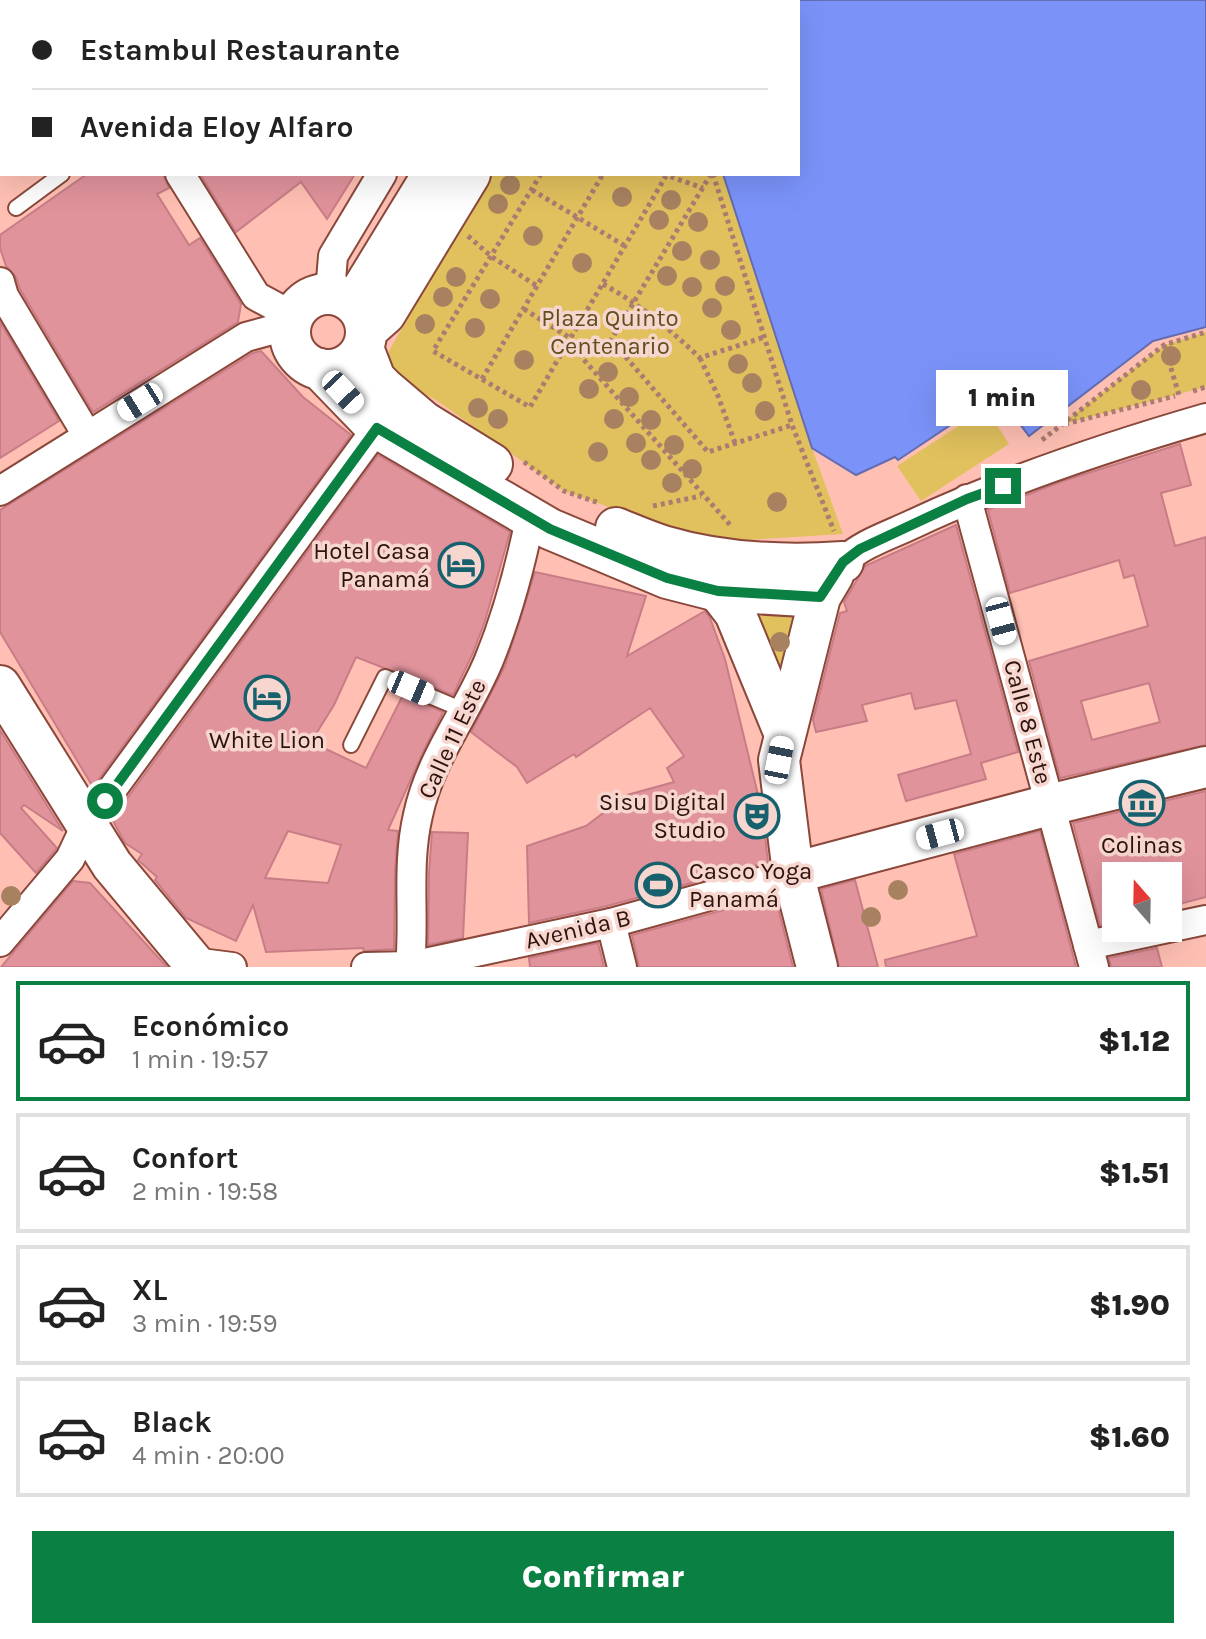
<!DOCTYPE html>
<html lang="es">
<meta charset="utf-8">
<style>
body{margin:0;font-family:Karla,sans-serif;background:#f6f6f6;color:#222;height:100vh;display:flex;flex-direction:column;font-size:30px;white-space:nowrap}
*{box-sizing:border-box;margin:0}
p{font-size:26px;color:#767676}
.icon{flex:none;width:44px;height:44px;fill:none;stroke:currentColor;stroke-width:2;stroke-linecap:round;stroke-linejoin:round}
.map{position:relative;height:967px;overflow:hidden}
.side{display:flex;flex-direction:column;background:#fff;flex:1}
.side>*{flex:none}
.banner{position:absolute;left:0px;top:0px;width:800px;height:176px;box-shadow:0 8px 32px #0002;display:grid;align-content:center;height:176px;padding:0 32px;background:#fff}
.needle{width:52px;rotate:340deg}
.fabs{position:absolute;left:1102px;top:862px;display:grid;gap:16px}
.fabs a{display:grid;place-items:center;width:80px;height:80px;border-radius:0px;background:#fff;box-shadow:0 8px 32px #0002;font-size:40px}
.end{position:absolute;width:36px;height:36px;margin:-18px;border:10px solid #0b8043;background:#fff;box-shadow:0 0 0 4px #fff}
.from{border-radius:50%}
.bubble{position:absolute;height:56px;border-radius:0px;background:#fff;box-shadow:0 8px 32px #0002;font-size:26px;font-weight:800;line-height:56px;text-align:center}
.car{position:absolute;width:24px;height:48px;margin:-24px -12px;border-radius:10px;box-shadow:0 0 6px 2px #0007;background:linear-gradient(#fff 24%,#345 0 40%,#fff 0 76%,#345 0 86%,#fff 0)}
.banner b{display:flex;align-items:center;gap:28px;height:76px;font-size:30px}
.banner b+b{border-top:2px solid #e0e0e0}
.banner i{width:20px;height:20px;background:#222}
ul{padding:14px 0 0;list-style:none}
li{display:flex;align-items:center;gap:24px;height:120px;margin:0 16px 12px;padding:0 16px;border:4px solid #e0e0e0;border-radius:0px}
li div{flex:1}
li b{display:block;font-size:30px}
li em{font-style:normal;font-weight:800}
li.current{border-color:#0b8043}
li>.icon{width:72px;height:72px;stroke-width:1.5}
.primary-button{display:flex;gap:16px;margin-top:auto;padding:16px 32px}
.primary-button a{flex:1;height:92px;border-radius:0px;background:#0b8043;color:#fff;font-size:32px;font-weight:800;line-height:92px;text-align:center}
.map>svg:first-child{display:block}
</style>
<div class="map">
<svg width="1206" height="967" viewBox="0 0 1206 967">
<rect width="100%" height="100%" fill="#ffc0b3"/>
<!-- green -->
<g fill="#e1c15e">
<path d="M490 174H723L812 448 843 534 732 541 698 539 564 491 436 400 403 383 389 367V351Z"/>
<path d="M1206 332V387L1060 425 1164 345Z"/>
<path d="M986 408 1009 444 921 501 897 466Z"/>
<path d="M765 614H790L798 619 789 691 756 619Z"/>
</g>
<!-- water -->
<path fill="#7b93f9" stroke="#646cb2" stroke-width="2" d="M666 0H1206V327L1153 341 1029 436 997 394 898 460 895 457 856 475 812 448 723 174H798V2Z"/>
<!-- building -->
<g fill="#e1939c" stroke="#c87d86" stroke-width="2" fill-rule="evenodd">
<path d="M87 174H163L169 188 157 194 189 245 200 238 241 304 238 322 93 412 20 289 16 277 6 266 0 248V235Z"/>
<path d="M200 174H355L327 219 301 182 236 232Z"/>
<path d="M0 322 59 421 0 458Z"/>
<path d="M261 351 303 397 351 435 93 787 0 632V510L253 353Z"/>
<path d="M1180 444 1191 485 1161 493 1175 546 1206 537V745L1060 778 1029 661 1148 626 1134 575 1124 578 1119 560 1010 593 988 510 1063 481ZM1149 683 1160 722 1092 740 1081 701Z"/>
<path d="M378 455 510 532 485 621 473 653 453 695 356 657 334 705 311 742 366 768 403 695 443 712 425 748 388 830 398 831 395 871 394 949 364 951 363 948 266 952 253 905 236 941 186 918 155 880 157 877 138 860 142 854 125 843 112 819ZM288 831 341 845 328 883 265 878Z"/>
<path d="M956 525 1018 752 981 763 986 779 906 801 898 775 971 754 956 700 915 709 911 693 862 705 867 721 816 732 813 720 840 613 847 611 844 602 865 566Z"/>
<path d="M535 572 646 596 627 656 705 611 710 618 725 659 762 811 768 862 607 906 529 923 527 846 586 826 627 795 674 782 667 768 684 756 650 708 576 757 574 754 527 783 517 767 471 732 505 666Z"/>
<path d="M0 730 63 831 24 805 21 808 57 848 36 873 0 833Z"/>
<path d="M1206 791V897L1168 907V876H1116V922L1100 925 1073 823Z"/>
<path d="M1040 831 1076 967H886L885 960 977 936 954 854Z"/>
<path d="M432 832 468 833 463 938 428 945 429 873Z"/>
<path d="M855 880 878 967H839L821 889Z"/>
<path d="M73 881 90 883 167 967H1Z"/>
<path d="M775 896 793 967H639L632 935Z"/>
<path d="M598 943 604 967H530L529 958Z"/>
<path d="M1157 948 1162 967H1111L1109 958Z"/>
</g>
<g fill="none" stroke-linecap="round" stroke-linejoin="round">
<!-- lane casing -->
<g stroke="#8a473a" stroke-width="18">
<g id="lane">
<path d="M16 208 62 174"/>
<path d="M351 745 385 677 463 710"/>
</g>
</g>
<!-- street casing -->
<g stroke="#8a473a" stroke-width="32">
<g id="street">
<path d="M56 0 58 2"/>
<path d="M475 2V0"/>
<path d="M180 174 256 296 293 316"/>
<path d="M0 282 4 296 87 435"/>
<path d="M330 293 333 256 382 174"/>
<path d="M0 491 246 337 290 325"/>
<path d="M967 499 1094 967"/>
<path d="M843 562C861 544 890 535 913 524 1007 480 1106 447 1206 418"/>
<path d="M611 923 622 967"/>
<path d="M0 942 70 859 86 825 377 428"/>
<path d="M1088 945 1206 920"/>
<path d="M193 962 232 967"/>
<path d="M366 967 411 966 611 923 793 873"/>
<path d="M410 967C415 916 406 866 418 815 430 758 467 713 489 660 506 618 521 563 530 519"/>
</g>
</g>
<!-- secondary casing -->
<g stroke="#8a473a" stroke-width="44">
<g id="secondary">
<path d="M521 2V0"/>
<path d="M559 2V0"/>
<circle cx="328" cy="332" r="38"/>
<path d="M354 303 433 174"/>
<path d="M367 330 385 314 470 174"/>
<path d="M363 348 375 379 384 388 424 422 492 464"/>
<path d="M320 369 377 428 550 529 667 578 718 591 820 597"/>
<path d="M616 528C631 534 647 541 663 546 720 563 784 566 843 562"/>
<path d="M718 591 735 613 784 732"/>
<path d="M0 686 112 865 197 967"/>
<path d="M793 873 1057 803 1206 767"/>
<path d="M817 967 793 873 779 760 820 597 833 575"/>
</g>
</g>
<!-- path -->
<g stroke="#ac7b71" stroke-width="5" stroke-dasharray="4 4" stroke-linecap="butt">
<path d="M257 0 258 2"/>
<path d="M627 0V2"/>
<path d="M655 0 656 2"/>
<path d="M318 2 320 0"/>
<path d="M595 2 596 0"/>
<path d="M541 174 433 351 530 407 666 176"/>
<path d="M663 174 703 188"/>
<path d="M711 174 611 340 708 452 792 425"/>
<path d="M713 174 792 425 834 531"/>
<path d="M532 190 625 246"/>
<path d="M468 236 492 257 537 286"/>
<path d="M603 284C639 304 670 329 700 358L764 337"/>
<path d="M524 309 570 338"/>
<path d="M568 342 732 527"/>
<path d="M1164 345 1179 395"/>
<path d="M700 358 718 396 735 443"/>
<path d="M482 379 603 174"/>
<path d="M1193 391 1206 387"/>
<path d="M1065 424 1175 396"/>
<path d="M1042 440 1164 345 1206 332"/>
<path d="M524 462 564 491 599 503"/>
<path d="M653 506 701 496"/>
</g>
<!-- lane -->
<use href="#lane" stroke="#fff" stroke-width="14"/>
<!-- street -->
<use href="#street" stroke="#fff" stroke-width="28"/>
<!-- secondary -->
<use href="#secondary" stroke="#fff" stroke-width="40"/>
</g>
<!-- trees -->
<g fill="#a88260">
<circle cx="510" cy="185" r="10"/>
<circle cx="622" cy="197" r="10"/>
<circle cx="671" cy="200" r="10"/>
<circle cx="498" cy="204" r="10"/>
<circle cx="659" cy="220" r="10"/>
<circle cx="698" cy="222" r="10"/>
<circle cx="533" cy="236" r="10"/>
<circle cx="682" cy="251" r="10"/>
<circle cx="710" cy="260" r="10"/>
<circle cx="582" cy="263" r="10"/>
<circle cx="667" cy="276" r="10"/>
<circle cx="456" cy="277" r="10"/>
<circle cx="725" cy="286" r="10"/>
<circle cx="692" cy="287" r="10"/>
<circle cx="443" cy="297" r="10"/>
<circle cx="490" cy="299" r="10"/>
<circle cx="712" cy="308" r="10"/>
<circle cx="425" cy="324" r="10"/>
<circle cx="475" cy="328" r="10"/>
<circle cx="731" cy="330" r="10"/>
<circle cx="1171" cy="356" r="10"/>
<circle cx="524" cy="360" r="10"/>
<circle cx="738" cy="364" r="10"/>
<circle cx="608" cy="372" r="10"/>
<circle cx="752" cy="383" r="10"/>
<circle cx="589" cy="389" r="10"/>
<circle cx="1141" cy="390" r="10"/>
<circle cx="629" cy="397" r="10"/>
<circle cx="478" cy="408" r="10"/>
<circle cx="765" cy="411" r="10"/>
<circle cx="498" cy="419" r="10"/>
<circle cx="614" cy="419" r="10"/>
<circle cx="651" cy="420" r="10"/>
<circle cx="636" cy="443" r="10"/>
<circle cx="674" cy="445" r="10"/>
<circle cx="598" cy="452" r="10"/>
<circle cx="651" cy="460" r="10"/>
<circle cx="692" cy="469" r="10"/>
<circle cx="672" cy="483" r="10"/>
<circle cx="777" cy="502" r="10"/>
<circle cx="780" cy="642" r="10"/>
<circle cx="898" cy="890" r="10"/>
<circle cx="11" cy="896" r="10"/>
<circle cx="871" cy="917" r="10"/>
</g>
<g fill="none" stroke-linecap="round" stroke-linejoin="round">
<!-- route -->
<path stroke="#0b8043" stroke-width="10" d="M105 801 377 428 550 529 667 578 718 591 820 597 843 562 860 549 967 499 1003 486"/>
</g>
<!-- icons -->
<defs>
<g id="hotel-ring" transform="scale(2.3)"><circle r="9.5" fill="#f6d6cf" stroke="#17616e" stroke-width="1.5"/><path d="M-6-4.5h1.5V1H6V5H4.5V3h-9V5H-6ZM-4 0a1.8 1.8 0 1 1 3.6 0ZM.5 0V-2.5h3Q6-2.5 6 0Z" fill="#17616e"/></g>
<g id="museum-ring" transform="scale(2.3)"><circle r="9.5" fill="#f6d6cf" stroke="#17616e" stroke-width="1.5"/><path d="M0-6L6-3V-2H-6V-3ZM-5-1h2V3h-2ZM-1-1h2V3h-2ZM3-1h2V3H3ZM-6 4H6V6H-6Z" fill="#17616e"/></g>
<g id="theatre-ring" transform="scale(2.3)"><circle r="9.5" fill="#f6d6cf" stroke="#17616e" stroke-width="1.5"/><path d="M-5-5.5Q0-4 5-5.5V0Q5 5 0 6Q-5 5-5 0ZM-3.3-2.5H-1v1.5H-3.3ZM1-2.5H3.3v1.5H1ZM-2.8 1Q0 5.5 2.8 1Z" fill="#17616e"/></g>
<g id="stadium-ring" transform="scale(2.3)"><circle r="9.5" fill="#f6d6cf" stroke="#17616e" stroke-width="1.5"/><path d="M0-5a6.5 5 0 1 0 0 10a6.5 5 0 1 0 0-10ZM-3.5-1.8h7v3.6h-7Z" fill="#17616e"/></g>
</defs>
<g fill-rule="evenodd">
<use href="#hotel-ring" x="461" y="565"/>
<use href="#hotel-ring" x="267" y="698"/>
<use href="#museum-ring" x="1142" y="803"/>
<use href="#theatre-ring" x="757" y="816"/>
<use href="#stadium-ring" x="658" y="885"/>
</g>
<g text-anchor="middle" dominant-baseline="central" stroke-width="7" stroke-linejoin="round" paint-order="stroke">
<!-- park labels -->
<g font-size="24" fill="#61501c" stroke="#f6d6cf">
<text x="610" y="318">Plaza Quinto<tspan x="610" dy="28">Centenario</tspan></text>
</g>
<!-- poi labels -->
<g font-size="24" fill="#2e120d" stroke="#f6d6cf" text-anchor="end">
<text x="430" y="551">Hotel Casa<tspan x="430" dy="28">Panamá</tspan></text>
<text x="267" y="740" text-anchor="middle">White Lion</text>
<text x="726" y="802">Sisu Digital<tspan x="726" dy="28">Studio</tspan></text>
<text x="1142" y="845" text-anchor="middle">Colinas</text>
<text x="689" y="871" text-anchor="start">Casco Yoga<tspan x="689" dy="28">Panamá</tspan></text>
</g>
<!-- street labels -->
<g font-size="24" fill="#2e120d" stroke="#f6d6cf">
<text transform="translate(1028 722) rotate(75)">Calle 8 Este</text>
<text transform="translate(452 739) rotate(-65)">Calle 11 Este</text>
<text transform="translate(578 929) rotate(-13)">Avenida B</text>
</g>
</g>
</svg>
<div class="fabs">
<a><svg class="needle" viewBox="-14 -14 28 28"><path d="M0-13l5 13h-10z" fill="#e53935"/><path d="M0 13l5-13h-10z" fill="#767676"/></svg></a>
</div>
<i class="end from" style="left:105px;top:801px"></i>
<i class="end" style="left:1003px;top:486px"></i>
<div class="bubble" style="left:936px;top:370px;width:132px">1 min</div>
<i class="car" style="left:343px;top:392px;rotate:137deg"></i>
<i class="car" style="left:140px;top:402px;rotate:238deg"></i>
<i class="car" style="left:1001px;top:621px;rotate:165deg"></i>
<i class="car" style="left:411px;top:688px;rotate:113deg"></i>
<i class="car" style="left:779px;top:760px;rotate:11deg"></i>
<i class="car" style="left:940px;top:834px;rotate:255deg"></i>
<div class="banner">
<b><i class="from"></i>Estambul Restaurante</b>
<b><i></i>Avenida Eloy Alfaro</b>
</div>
</div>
<section class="side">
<ul>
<li class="current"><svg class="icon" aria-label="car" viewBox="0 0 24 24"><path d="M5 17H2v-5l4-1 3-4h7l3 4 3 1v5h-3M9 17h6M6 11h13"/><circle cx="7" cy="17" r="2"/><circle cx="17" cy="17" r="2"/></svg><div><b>Económico</b><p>1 min · 19:57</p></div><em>$1.12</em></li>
<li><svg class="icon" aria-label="car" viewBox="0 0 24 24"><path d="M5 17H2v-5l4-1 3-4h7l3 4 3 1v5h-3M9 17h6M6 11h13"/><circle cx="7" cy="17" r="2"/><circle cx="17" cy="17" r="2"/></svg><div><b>Confort</b><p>2 min · 19:58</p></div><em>$1.51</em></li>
<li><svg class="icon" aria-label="car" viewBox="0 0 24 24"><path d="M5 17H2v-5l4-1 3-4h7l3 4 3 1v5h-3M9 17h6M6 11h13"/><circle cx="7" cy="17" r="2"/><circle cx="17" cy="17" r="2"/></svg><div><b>XL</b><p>3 min · 19:59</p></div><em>$1.90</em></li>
<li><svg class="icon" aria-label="car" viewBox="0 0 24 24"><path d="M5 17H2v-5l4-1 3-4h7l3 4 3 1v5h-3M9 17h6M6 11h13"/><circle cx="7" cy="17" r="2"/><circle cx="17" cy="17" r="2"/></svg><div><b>Black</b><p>4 min · 20:00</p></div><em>$1.60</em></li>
</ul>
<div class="primary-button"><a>Confirmar</a></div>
</section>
